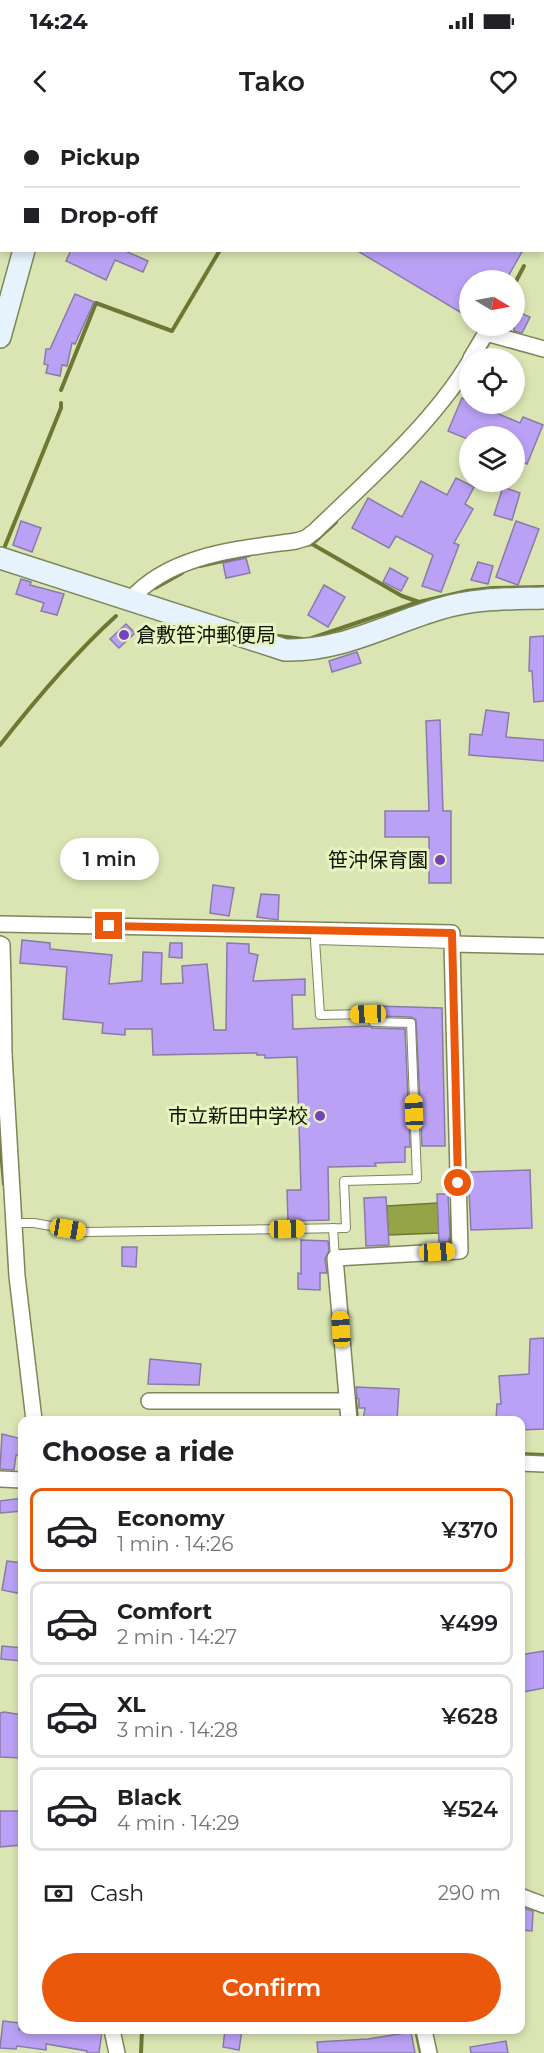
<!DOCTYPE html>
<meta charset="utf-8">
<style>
body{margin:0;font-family:Montserrat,"Noto Sans JP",sans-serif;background:#f6f6f6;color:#202124;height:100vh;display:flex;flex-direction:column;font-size:22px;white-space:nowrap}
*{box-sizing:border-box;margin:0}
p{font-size:20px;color:#757577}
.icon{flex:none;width:33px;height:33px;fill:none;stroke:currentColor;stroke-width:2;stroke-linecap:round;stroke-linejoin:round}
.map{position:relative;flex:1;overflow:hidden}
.side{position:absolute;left:18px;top:1296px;width:507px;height:618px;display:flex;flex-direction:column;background:#fff;border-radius:12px;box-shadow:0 3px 9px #0003}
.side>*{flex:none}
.guide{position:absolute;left:0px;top:0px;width:544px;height:132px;box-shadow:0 3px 9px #0003;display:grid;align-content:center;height:132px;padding:0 24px;background:#fff}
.needle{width:39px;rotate:100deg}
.controls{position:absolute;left:459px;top:150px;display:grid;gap:12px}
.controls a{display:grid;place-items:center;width:66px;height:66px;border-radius:50%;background:#fff;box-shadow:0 3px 9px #0003;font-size:30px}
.end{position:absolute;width:27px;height:27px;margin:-14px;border:8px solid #ea580c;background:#fff;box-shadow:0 0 0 3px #fff}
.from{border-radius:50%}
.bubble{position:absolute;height:42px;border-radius:21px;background:#fff;box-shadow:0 3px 9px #0003;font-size:20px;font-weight:600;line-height:42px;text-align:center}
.car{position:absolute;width:18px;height:36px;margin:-18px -9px;border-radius:8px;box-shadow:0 0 4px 2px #0007;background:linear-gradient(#f5c518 24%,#345 0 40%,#f5c518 0 76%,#345 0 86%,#f5c518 0)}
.guide b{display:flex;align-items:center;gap:21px;height:57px;font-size:22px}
.guide b+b{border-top:2px solid #e0e0e0}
.guide i{width:15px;height:15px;background:#202124}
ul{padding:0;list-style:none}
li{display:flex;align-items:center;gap:18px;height:84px;margin:0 12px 9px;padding:0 12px;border:3px solid #e0e0e0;border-radius:12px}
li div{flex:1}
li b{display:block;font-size:22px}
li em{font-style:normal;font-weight:600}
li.active{border-color:#ea580c}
li>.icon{width:54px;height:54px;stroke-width:1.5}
h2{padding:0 24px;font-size:27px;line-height:72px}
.pay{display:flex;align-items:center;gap:15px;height:66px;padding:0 24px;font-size:22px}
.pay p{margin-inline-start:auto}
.cta{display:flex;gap:12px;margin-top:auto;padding:12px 24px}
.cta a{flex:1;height:69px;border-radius:36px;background:#ea580c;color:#fff;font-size:24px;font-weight:600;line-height:69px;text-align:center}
.status{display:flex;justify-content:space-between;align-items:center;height:42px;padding:0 30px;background:#fff;direction:ltr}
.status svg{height:16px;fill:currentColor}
header{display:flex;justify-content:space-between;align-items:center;height:78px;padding:0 24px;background:#fff;font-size:27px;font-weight:600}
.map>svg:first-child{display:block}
</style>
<div class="status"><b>14:24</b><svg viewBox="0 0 49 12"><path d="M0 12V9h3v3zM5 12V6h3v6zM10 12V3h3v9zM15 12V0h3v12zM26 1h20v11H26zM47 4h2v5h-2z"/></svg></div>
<header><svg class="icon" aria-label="back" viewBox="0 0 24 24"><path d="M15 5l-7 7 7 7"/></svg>Tako<svg class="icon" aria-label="heart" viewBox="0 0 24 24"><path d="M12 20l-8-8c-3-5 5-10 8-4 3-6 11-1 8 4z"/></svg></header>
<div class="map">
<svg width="544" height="1933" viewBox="0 0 544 1933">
<rect width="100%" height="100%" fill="#dae5b3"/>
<!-- water -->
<path fill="#94a447" stroke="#6c7833" stroke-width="1.5" d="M438 1083 439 1113 388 1115 387 1086Z"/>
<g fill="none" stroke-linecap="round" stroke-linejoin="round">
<!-- stream -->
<g stroke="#6c7833" stroke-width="4">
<path d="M32 2 33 0"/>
<path d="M317 2 319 0"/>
<path d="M0 55 2 53"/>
<path d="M514 165 524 146"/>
<path d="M480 238 491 218"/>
<path d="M61 270 96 183 172 211 220 130"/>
<path d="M456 274 470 255"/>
<path d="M312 424 336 402"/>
<path d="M306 425 312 424 402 476 419 482 467 471 492 468 544 467"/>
<path d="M5 426 61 288V283"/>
<path d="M200 446 249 435"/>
<path d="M155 468 182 453"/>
<path d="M271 515 302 519"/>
<path d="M312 518 418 482"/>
<path d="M0 625C36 579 73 535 116 496"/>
<path d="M0 1019 4 1064"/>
<path d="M442 1125 446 1124 452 1119V1094"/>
<path d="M355 1278 357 1300"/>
<path d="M520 1334 544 1335"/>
<path d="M416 1910 421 1933"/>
<path d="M141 1933 142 1910"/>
</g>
</g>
<!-- building -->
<g fill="#bba1f5" stroke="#897ba7" stroke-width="1.5">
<path d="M71 130H123L148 141 143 152 115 140 106 160 66 141Z"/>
<path d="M356 130H523L506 160H470V198Z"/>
<path d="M75 174 94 182 75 224 72 223 67 246 62 245 60 256 46 253 48 245 44 244 46 229H50Z"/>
<path d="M514 190 530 197 522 213 514 211Z"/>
<path d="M462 278 470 281V284H475L520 303 523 297 543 305 527 344 514 339 518 322 514 320V316H470V320L448 311Z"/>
<path d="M456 358 474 367 465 384 473 389 454 423 459 425 441 472 422 466 433 435 396 416 389 428 352 408 368 378 402 397 421 361 447 375Z"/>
<path d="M503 367 520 373 512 400 494 395Z"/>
<path d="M21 401 41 408 32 432 13 425Z"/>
<path d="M516 401 539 409 518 465 496 457Z"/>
<path d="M246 438 250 453 226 458 223 443Z"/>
<path d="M478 442 493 446 488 464 471 460Z"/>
<path d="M390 448 408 458 401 471 383 462Z"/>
<path d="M21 459 31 462 30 465 64 474 57 495 41 491 44 483 16 474Z"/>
<path d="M324 465 345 477 328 507 308 495Z"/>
<path d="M126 504 135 513 119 528 110 519Z"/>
<path d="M544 516V581L534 582 532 551H529L530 517Z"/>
<path d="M357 532 361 543 332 552 329 541Z"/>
<path d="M486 590 509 593 506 617 544 620V641L469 635 470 614 482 615Z"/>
<path d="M440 600 443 691H451V763H429V717H385V691H429L426 601Z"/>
<path d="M213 765 234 768 229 796 210 793Z"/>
<path d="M261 774 279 775 278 800 257 797Z"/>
<path d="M22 820 50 823V829L112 835 109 864 142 861 143 832 162 833 161 864 183 863 182 846 207 844 214 910H226L227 823 249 824V833L258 835 253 861 305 859V875H292L293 909 369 906 373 908 405 909 410 1027H405V1042L375 1043 376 1046 328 1047 329 1100 288 1101 287 1070H301L297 937 265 938V935H257V933L153 935 152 909H125V915L102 913 103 903 63 899 67 847 20 843Z"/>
<path d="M170 823H182V838L169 837Z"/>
<path d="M376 886 442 888 445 1026H422L416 900 411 897 376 896Z"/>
<path d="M530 1050 532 1108 471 1110 468 1052Z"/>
<path d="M437 1074H448L450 1115 448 1122H439Z"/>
<path d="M386 1077 389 1125 366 1126 364 1078Z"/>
<path d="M301 1120 328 1121 329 1131 325 1139 327 1153H320V1170L298 1169V1153L301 1154Z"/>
<path d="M122 1127H137L136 1147 122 1146Z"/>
<path d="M544 1218V1309L520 1310V1300H496L497 1284H501L499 1256 529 1254 530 1219Z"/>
<path d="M150 1239 201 1244 199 1265 148 1264Z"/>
<path d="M356 1267 399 1269 397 1300H363L365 1288H359V1279L357 1278Z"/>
<path d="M2 1314 22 1319V1335H16L14 1350 0 1349Z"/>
<path d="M22 1378V1391L0 1393V1381Z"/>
<path d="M7 1441 22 1443V1474L2 1470Z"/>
<path d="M2 1526 22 1528V1541L1 1539Z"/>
<path d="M544 1531V1568L523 1572 520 1535Z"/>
<path d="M4 1592 22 1595V1638L0 1637V1593Z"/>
<path d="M0 1691H22V1725L0 1727Z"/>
<path d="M520 1787 533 1791 532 1811 520 1810Z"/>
<path d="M3 1901 20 1903 19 1910 102 1911 99 1933H87V1931L46 1924V1930L17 1926 16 1929 0 1928Z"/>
<path d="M225 1910H242L239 1930 223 1927Z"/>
<path d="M411 1912 415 1933H318L317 1922 368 1919Z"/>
<path d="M506 1921 508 1933H471L470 1927Z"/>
</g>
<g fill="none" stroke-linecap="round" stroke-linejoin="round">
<!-- lane casing -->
<g stroke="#7c8658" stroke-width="10">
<g id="lane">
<path d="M14 1103H34L85 1112 346 1108 344 1061 417 1059 411 903 373 902 368 894 320 895 315 820 452 824"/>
<path d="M333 1108 335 1138"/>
</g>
</g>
<!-- street casing -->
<g stroke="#7c8658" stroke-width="18">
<g id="street">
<path d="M471 238 486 213 544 229"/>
<path d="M130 480C170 434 239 429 296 421L306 418 315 411C367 361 433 303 470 241"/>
<path d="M0 804 452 813V824"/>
<path d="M0 824 2 825 3 864"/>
<path d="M0 864H3L4 935"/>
<path d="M0 935H4L17 1156 34 1300"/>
<path d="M149 1281H346"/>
<path d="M349 1300 335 1138 460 1131 452 824 544 826"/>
<path d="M520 1343 544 1344"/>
<path d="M0 1359 22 1360"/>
<path d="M520 1776 544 1785"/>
<path d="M112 1910 117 1933"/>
<path d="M424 1910 429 1933"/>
</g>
</g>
<!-- secondary casing -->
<g stroke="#7c8658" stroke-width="24">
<g id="secondary">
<path d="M462 0 468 2"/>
<path d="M521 0 527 2"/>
<path d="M89 2 90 0"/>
<path d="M543 5H544"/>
<path d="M543 69 544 80"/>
<path d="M0 217 24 130"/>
<path d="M0 438 285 530C340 532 388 504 439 489 474 478 508 479 544 478"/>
</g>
</g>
<!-- lane -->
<use href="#lane" stroke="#fff" stroke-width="8"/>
<!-- street -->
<use href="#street" stroke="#fff" stroke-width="15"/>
<!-- secondary -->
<use href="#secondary" stroke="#e6f3fc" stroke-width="21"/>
</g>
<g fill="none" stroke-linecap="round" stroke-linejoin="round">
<!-- route -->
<path stroke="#ea580c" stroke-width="8" d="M109 806 452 813 458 1063"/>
</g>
<!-- markers -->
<g fill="#7343ba" stroke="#e7f3c0" stroke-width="2">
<circle cx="124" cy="515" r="6"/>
<circle cx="440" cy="740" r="6"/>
<circle cx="320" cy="996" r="6"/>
</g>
<g text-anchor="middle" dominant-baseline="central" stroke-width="6" stroke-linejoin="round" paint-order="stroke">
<!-- poi labels -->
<g font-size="20" fill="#101303" stroke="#e7f3c0" text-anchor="end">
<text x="136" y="515" text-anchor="start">倉敷笹沖郵便局</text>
<text x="428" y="740">笹沖保育園</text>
<text x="308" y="996">市立新田中学校</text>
</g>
</g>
</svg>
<div class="controls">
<a><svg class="needle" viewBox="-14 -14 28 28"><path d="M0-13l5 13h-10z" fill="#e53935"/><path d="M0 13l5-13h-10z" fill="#757577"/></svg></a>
<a><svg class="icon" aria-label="locate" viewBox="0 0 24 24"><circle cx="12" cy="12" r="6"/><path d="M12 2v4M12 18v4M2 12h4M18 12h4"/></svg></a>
<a><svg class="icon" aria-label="layers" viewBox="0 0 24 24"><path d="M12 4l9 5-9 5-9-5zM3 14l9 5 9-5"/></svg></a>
</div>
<i class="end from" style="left:458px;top:1063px"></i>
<i class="end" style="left:109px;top:806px"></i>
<div class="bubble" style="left:60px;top:718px;width:99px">1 min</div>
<i class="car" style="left:368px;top:894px;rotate:268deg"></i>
<i class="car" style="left:414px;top:992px;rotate:358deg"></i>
<i class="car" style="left:68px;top:1109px;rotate:100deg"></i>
<i class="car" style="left:287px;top:1109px;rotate:89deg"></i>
<i class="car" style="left:437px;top:1132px;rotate:87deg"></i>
<i class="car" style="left:341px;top:1209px;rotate:356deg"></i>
<div class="guide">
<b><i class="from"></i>Pickup</b>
<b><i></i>Drop-off</b>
</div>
<section class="side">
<h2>Choose a ride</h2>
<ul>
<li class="active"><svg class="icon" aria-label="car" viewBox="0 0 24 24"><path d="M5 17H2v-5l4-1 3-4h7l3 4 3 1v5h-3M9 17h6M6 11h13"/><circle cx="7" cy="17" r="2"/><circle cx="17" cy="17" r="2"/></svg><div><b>Economy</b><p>1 min · 14:26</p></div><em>¥370</em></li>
<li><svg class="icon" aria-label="car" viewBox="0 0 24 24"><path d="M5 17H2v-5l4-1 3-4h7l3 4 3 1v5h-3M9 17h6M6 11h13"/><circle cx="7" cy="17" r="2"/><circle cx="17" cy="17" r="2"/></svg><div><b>Comfort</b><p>2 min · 14:27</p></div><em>¥499</em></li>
<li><svg class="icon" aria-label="car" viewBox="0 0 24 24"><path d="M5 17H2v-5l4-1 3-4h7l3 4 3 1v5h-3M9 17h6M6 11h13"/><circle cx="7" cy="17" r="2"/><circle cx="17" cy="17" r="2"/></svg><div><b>XL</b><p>3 min · 14:28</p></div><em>¥628</em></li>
<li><svg class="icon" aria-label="car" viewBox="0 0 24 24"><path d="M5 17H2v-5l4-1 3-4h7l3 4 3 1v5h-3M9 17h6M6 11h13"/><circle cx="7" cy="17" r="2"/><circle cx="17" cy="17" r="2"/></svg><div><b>Black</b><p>4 min · 14:29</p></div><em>¥524</em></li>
</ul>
<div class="pay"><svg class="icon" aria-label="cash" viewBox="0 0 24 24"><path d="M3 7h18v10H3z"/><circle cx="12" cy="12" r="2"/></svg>Cash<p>290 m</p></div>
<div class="cta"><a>Confirm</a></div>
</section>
</div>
